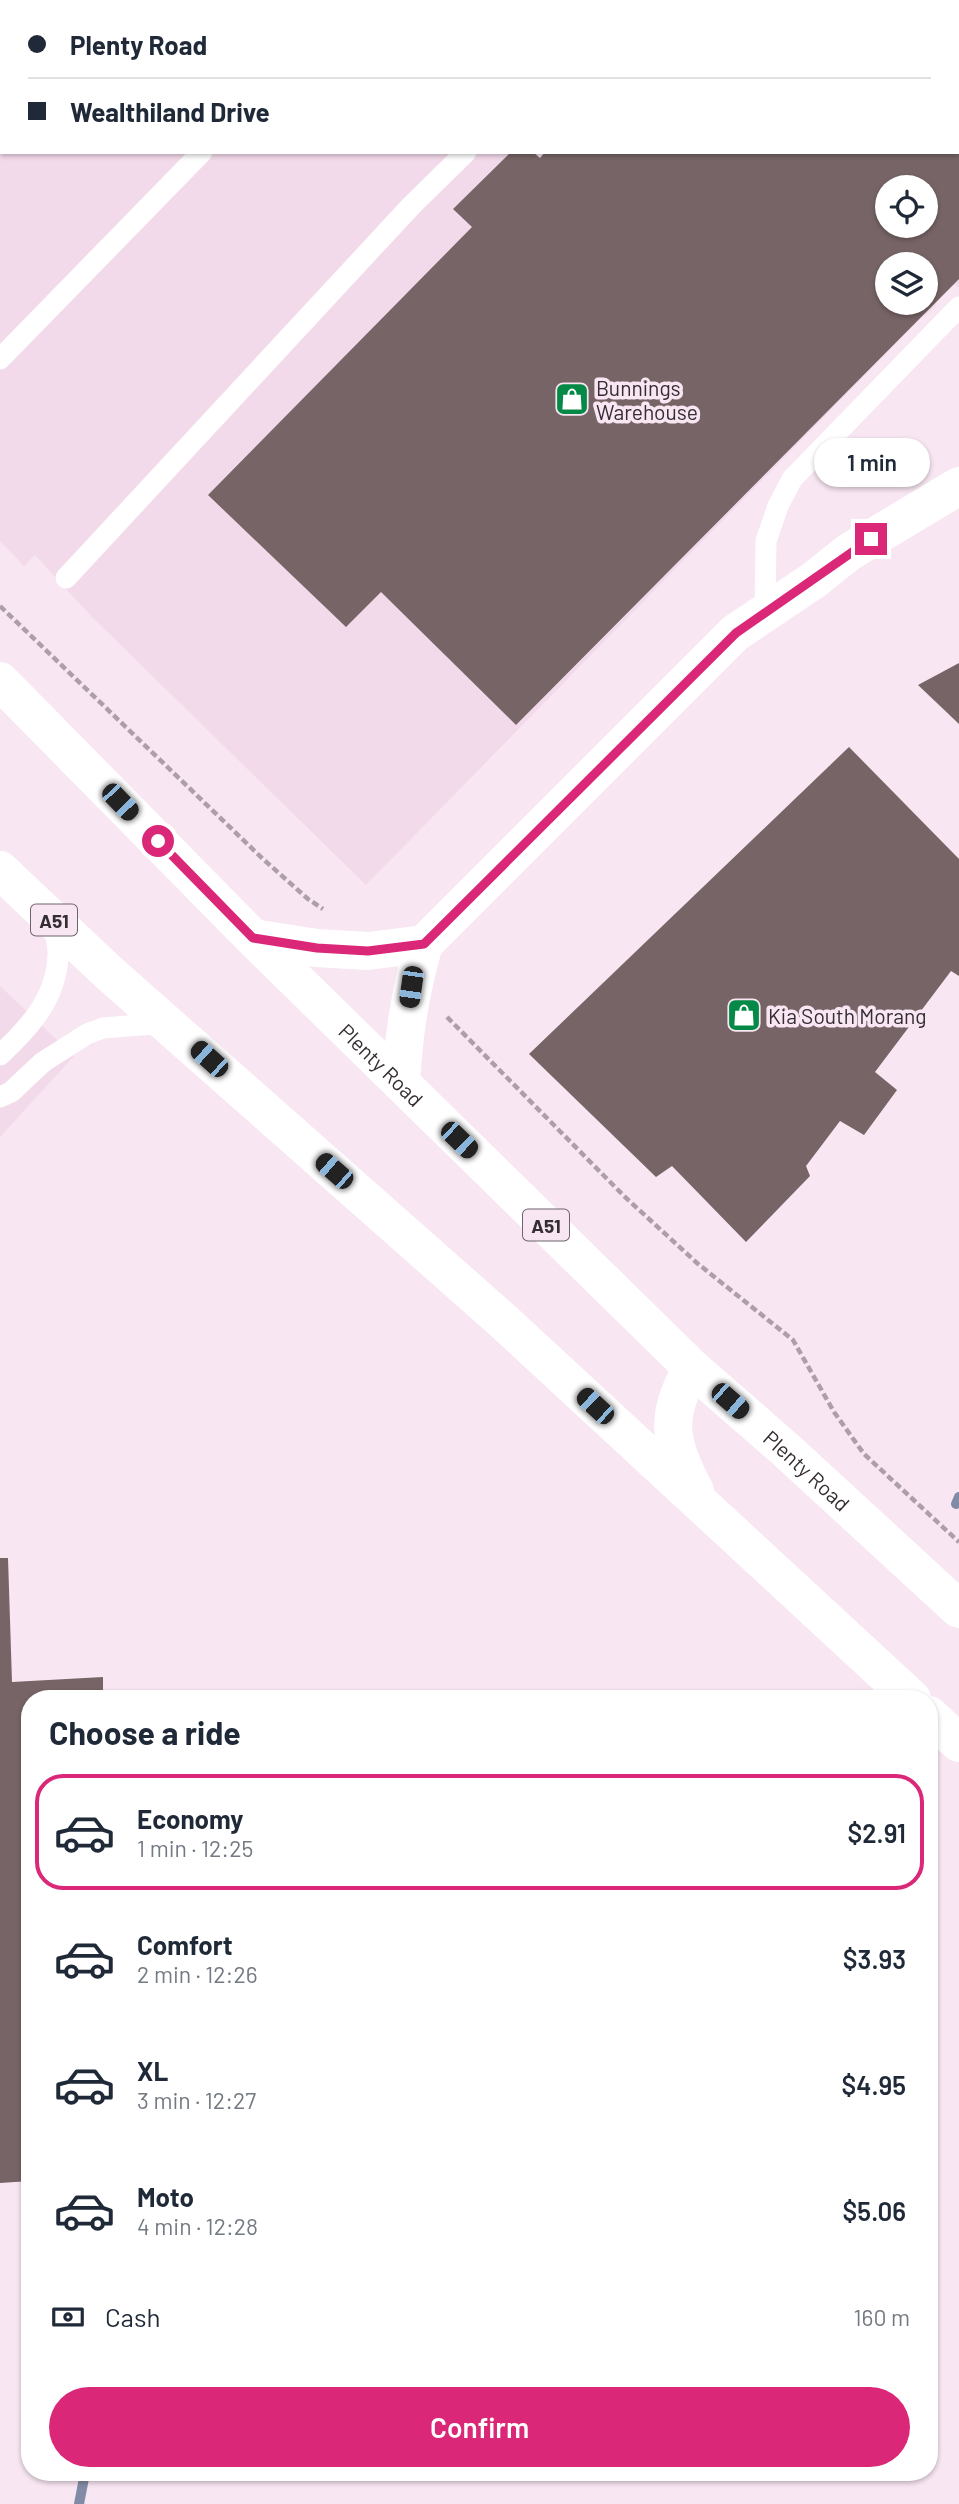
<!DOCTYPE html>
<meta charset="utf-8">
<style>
body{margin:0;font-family:Barlow,sans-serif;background:#f2f2f3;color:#1f2937;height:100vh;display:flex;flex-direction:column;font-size:26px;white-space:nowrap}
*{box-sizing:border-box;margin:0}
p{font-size:23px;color:#747a83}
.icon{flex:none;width:38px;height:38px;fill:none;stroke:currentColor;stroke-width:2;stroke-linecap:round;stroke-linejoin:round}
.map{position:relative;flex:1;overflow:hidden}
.details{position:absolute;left:21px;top:1690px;width:917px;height:791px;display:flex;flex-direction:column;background:#fff;border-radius:28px;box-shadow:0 2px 5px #0004}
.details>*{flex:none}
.hud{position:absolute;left:0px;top:0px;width:959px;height:154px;box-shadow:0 2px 5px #0004;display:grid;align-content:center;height:154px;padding:0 28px;background:#fff}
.buttons{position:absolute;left:875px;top:175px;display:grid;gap:14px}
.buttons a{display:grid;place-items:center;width:63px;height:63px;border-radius:50%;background:#fff;box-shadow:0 2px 5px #0004;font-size:35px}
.end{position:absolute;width:32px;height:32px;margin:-16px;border:9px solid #db2777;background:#fff;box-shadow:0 0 0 4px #fff}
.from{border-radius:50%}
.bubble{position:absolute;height:49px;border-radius:24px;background:#fff;box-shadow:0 2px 5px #0004;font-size:23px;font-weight:600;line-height:49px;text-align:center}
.car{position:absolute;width:21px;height:42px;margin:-21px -10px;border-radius:9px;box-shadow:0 0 5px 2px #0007;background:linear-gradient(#222 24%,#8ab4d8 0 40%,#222 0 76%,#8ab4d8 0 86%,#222 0)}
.hud b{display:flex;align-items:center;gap:24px;height:66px;font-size:26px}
.hud b+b{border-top:2px solid #e0e1e3}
.hud i{width:18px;height:18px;background:#1f2937}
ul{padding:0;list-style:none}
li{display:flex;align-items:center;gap:21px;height:116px;margin:0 14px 10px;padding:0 14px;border:4px solid transparent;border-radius:28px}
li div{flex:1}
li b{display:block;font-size:26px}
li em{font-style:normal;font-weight:600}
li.on{border-color:#db2777}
li>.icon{width:63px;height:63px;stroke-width:1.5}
h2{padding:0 28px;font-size:32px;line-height:84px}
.pay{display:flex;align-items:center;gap:18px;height:77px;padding:0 28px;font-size:26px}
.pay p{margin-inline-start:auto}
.button{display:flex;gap:14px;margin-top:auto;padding:14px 28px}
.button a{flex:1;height:80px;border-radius:42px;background:#db2777;color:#fff;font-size:28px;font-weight:600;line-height:80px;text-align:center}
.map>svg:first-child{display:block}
</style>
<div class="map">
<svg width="959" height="2504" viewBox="0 0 959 2504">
<rect width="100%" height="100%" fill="#f8e6f2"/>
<!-- built -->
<g fill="#f3daeb" fill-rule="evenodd">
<path d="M94 0H959V288L954 284 366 885 91 616 35 555 24 566 0 541V111L2 109V152H957V2H92ZM887 187H926V226H887ZM887 264H926V303H887Z"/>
<path d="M0 986 74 1056 0 1137Z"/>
</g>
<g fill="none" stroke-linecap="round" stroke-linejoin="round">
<!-- stream -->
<g stroke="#828ba6" stroke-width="10">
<path d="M956 1504 959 1497"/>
<path d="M79 2504 85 2473"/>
</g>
</g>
<!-- building -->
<g fill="#776466" fill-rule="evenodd">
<path d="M511 152H533L540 158 545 152H959V279L516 725 381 592 346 627 208 495 472 227 453 209ZM887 187H926V226H887ZM887 264H926V303H887Z"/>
<path d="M959 663V724L918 685Z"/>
<path d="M849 747 959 859V976L951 971 875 1072 897 1090 864 1135 840 1121 806 1166 810 1176 746 1242 672 1166 656 1177 529 1054Z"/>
<path d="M0 1558H8L12 1682 103 1677V1699H30V2181L0 2183Z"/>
</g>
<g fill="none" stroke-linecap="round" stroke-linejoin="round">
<!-- path -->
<g stroke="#ad9fa8" stroke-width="4.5" stroke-dasharray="7 3.5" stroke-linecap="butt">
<path d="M0 606 263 859 308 899 323 909"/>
<path d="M447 1017 625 1197 697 1263 793 1340 834 1412 864 1454 959 1542"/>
</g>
<!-- lane -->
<g stroke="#fff" stroke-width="21">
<path d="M925 0 926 2"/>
<path d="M350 2 351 0"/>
<path d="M605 2 607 0"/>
<path d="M957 32 959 33"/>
<path d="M0 359 202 152"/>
<path d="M66 578 411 206 466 152"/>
<path d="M765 613 766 541 778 506 792 479 959 307"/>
<path d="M0 1055C29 1028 56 999 58 956 59 946 55 934 53 923"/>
<path d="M0 1097 11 1092 43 1062 87 1034 103 1028 165 1023"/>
</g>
<!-- street -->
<g stroke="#fff" stroke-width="38">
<path d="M253 938 317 948 368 951 424 944"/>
<path d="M401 1083C404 1032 410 993 424 944L735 633 814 580 849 552 959 486"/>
</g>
<!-- highway -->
<g stroke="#fff" stroke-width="38">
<path id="s1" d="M0 681 253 938 692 1368 786 1450 959 1609"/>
<path d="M0 870 108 972 502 1320 912 1699"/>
<path d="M692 1368C664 1418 669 1441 695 1491"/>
<path d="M929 1715 959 1743"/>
</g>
</g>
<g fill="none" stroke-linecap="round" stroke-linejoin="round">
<!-- route -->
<path stroke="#db2777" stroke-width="9" d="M158 841 253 938 317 948 368 951 424 944 736 633 871 539"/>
</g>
<!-- icons -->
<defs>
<g id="shop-square" transform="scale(1.75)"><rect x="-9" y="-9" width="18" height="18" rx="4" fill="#058946" stroke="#f8e6f2"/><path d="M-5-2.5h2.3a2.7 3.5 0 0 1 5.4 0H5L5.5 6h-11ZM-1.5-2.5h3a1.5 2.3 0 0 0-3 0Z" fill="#fff"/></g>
</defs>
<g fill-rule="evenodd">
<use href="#shop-square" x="572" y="399"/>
<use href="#shop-square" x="744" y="1015"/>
</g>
<g text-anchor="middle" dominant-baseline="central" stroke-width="7" stroke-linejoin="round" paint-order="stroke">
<!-- shield labels -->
<g fill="#f8e6f2" stroke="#6f646c" stroke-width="2">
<rect x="31" y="904.5" width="46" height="31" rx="5"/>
<rect x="523" y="1209.5" width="46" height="31" rx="5"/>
</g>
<g font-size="19" font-weight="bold" fill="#342d32">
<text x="54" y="920">A51</text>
<text x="546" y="1225">A51</text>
</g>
<!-- poi labels -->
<g font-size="21" fill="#342d32" stroke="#f8e6f2" text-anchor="start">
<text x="596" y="387">Bunnings<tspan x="596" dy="24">Warehouse</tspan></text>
<text x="768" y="1015">Kia South Morang</text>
</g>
<!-- street labels -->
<g font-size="21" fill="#342d32" stroke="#f8e6f2">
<text stroke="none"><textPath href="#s1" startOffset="541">Plenty Road</textPath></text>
<text stroke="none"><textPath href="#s1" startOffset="1129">Plenty Road</textPath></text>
</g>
</g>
</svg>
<div class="buttons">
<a><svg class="icon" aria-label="locate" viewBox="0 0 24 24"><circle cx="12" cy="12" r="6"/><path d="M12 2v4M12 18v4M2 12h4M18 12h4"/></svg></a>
<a><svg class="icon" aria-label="layers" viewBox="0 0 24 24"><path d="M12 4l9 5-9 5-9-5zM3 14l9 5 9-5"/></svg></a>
</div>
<i class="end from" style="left:158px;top:841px"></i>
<i class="end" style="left:871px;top:539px"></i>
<div class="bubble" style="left:814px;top:438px;width:116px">1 min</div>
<i class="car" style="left:120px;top:802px;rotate:136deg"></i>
<i class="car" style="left:411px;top:987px;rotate:188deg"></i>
<i class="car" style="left:209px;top:1059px;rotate:312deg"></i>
<i class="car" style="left:459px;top:1140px;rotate:134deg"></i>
<i class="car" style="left:334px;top:1171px;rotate:311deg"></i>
<i class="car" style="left:730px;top:1401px;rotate:131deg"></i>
<i class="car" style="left:595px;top:1406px;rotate:313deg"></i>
<div class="hud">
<b><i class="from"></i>Plenty Road</b>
<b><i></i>Wealthiland Drive</b>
</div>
<section class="details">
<h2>Choose a ride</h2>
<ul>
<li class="on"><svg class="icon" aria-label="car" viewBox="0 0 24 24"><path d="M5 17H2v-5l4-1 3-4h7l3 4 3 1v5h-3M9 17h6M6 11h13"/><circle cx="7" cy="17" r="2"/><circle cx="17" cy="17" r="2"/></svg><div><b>Economy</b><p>1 min · 12:25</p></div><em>$2.91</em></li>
<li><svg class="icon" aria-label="car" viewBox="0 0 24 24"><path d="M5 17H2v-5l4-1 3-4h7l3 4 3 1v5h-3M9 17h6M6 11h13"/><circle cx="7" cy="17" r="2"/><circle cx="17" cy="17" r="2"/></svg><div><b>Comfort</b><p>2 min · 12:26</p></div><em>$3.93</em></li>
<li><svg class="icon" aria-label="car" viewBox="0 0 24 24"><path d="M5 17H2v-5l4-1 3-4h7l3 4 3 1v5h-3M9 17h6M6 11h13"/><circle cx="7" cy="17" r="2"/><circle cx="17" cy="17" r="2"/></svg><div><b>XL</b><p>3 min · 12:27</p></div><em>$4.95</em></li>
<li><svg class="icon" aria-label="car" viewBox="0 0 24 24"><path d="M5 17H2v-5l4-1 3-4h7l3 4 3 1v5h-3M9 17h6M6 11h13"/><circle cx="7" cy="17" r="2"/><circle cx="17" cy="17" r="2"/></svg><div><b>Moto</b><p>4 min · 12:28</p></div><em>$5.06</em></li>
</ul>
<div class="pay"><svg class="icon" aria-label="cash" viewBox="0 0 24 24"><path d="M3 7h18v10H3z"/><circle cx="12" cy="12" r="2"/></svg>Cash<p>160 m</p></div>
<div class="button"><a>Confirm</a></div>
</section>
</div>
